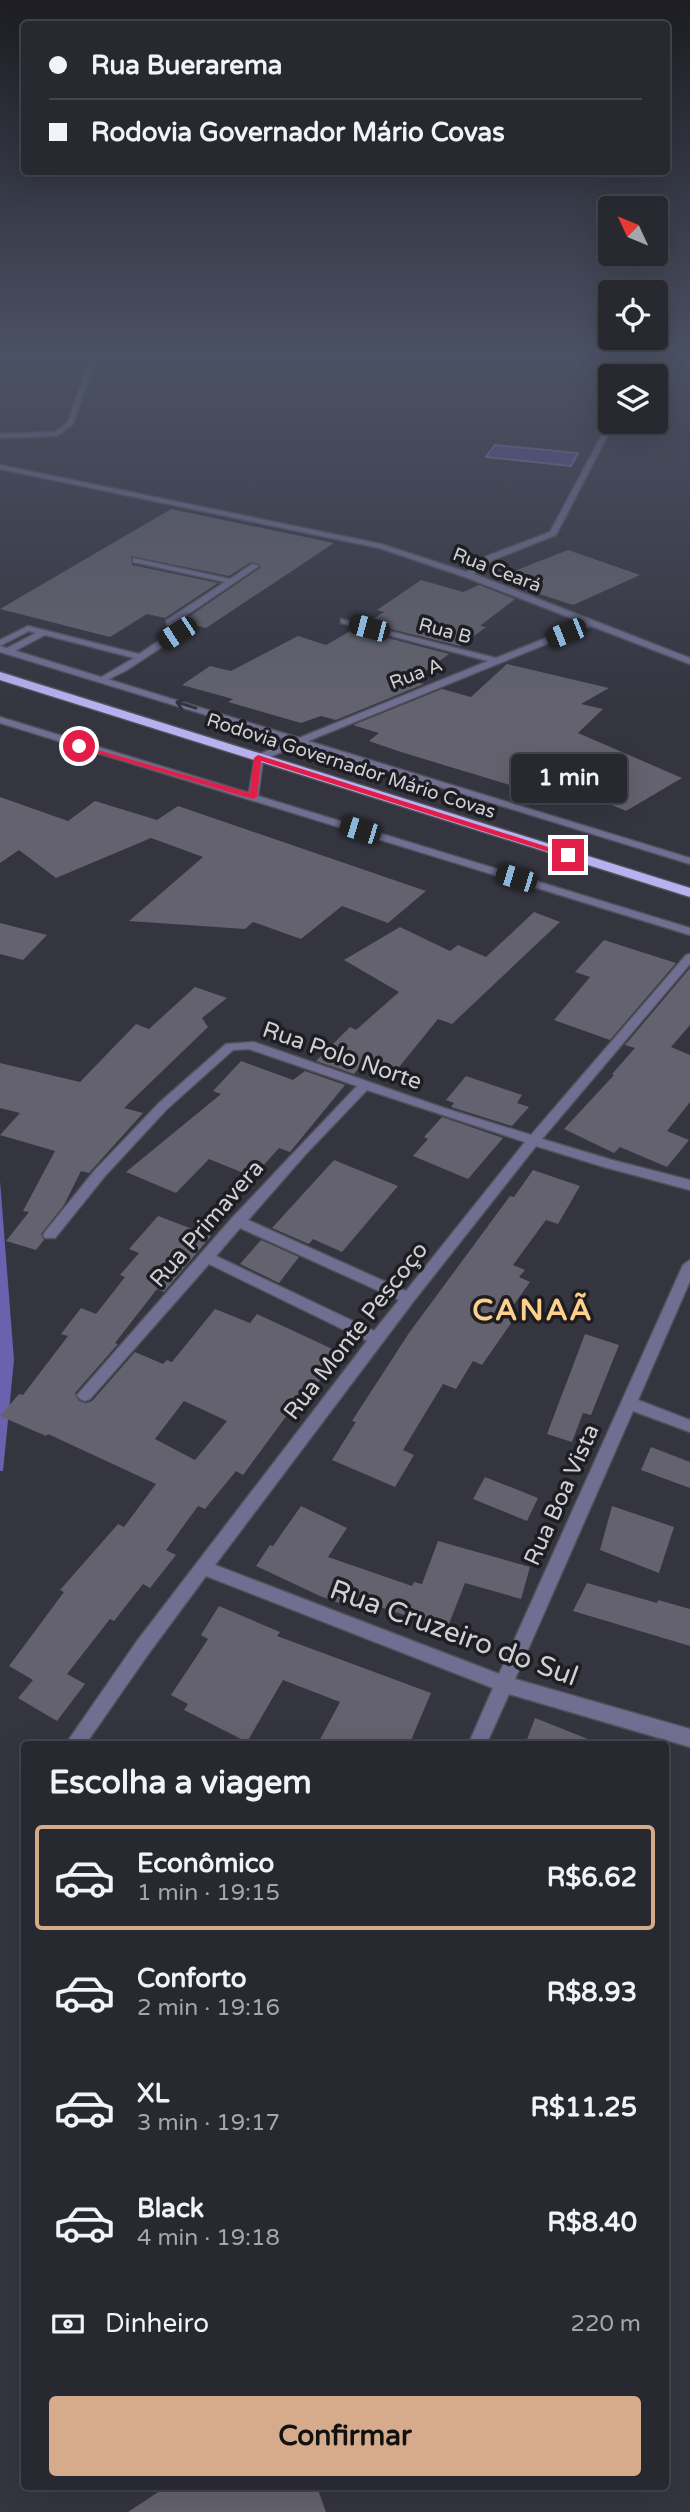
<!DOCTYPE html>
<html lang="pt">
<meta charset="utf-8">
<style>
body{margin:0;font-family:"Varela Round",sans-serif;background:#303038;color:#f1f3f6;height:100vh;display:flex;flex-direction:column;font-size:26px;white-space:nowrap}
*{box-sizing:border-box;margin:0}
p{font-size:23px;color:#a5a6ab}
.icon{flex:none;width:38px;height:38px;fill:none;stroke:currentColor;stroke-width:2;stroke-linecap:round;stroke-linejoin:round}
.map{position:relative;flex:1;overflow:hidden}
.sheet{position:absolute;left:21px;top:1741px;width:648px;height:749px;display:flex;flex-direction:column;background:#282830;border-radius:7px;box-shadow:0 7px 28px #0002,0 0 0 2px #44444c}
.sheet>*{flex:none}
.top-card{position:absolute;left:21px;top:21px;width:649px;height:154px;border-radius:7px;box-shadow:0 7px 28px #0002,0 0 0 2px #44444c;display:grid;align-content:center;height:154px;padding:0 28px;background:#282830}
.needle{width:46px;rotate:314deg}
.fabs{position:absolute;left:598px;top:196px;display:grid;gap:14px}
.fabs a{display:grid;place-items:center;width:70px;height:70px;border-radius:7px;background:#282830;box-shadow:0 7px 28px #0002,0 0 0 2px #44444c;font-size:35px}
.end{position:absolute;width:32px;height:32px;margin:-16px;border:9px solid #e11d48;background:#fff;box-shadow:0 0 0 4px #fff}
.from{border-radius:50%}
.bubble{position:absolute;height:49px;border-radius:7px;background:#282830;box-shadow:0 7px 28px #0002,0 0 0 2px #44444c;font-size:23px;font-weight:700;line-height:49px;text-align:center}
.car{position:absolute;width:21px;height:42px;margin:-21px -10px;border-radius:9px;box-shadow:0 0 5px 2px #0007;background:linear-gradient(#222 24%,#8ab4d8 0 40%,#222 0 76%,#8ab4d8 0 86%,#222 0)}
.top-card b{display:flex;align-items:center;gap:24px;height:66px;font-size:26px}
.top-card b+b{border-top:2px solid #44444c}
.top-card i{width:18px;height:18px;background:#f1f3f6}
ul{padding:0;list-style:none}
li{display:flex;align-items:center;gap:21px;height:105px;margin:0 14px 10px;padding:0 14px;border:4px solid transparent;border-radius:7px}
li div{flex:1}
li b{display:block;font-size:26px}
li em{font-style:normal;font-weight:700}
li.active{border-color:#d6ab8b}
li>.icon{width:63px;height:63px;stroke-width:1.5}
h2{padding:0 28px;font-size:32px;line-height:84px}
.pay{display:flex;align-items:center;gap:18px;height:77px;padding:0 28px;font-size:26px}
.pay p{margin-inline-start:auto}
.button{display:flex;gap:14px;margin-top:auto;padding:14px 28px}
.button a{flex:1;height:80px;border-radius:7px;background:#d6ab8b;color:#111;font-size:28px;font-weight:700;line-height:80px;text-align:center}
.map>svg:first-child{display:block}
</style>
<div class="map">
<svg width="690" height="2512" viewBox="0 0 690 2512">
<rect width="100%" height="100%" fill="#353540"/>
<!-- forest -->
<path fill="#6a62af" d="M0 1181 14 1360 3 1471H0Z"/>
<!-- water -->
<path fill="#594f9b" stroke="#7d76ad" stroke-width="2" d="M495 445 578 453 571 466 486 457Z"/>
<!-- building -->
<g fill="#63626e" fill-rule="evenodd">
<path d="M171 509 334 543 206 628 181 622 260 568 261 565 251 562 229 576 131 556 132 565 218 583 165 618 147 614 110 637 0 609Z"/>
<path d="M568 550 640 575 573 605 494 579Z"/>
<path d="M421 580 463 592 479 585 515 599 480 626 486 627 460 646 366 623 384 612 377 610Z"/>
<path d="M354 629 449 654 412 681 424 684 336 720 321 716 301 723 228 702 233 699 182 685 210 666 231 671 298 636 326 645Z"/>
<path d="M507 664 609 688 581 704 603 709 578 733 682 778 626 811 572 788 559 800 401 752 369 741 379 733 353 725 442 689 471 697Z"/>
<path d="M0 797 68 821 95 801 157 820 178 806 426 891 388 923 342 906 301 939 253 922 245 929 129 921 203 857 151 838 56 878 19 850 0 863Z"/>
<path d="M534 912 560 922 452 1024 438 1019 395 1072 364 1062 354 1074 316 1061 350 1027 356 1030 399 992 344 960 400 927 450 951 458 945 486 957Z"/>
<path d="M0 923 47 935 23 960 0 954Z"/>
<path d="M604 940 676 963 610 1040 554 1020 590 977 575 972Z"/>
<path d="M690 968V1025L671 1047 690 1055V1102L667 1131 689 1140 667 1167 620 1147 614 1153 564 1129 614 1075 612 1074 635 1048 625 1045Z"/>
<path d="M195 987 227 998 202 1018 208 1027 124 1108 143 1113 89 1173 81 1171 64 1205 41 1234 44 1240 36 1250 6 1241 29 1212 23 1211 55 1151 0 1135 20 1113 0 1108V1063L80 1082 136 1024 149 1029Z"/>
<path d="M241 1061 293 1080 305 1071 345 1085 290 1152 279 1148 253 1177 209 1159 176 1193 126 1172 221 1094 213 1091Z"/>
<path d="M466 1076 522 1095 517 1103 529 1107 512 1126 451 1107 454 1103 446 1100Z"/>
<path d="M442 1117 503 1138 468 1179 413 1156 428 1139 424 1137Z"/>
<path d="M334 1160 398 1186 342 1252 313 1239 309 1244 272 1228Z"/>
<path d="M533 1170 580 1186 558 1224 546 1220 513 1265 525 1270 519 1277 530 1282 508 1313 516 1316 482 1365 473 1361 456 1389 443 1384 403 1450 414 1455 395 1487 332 1460 356 1422 352 1421 409 1333 510 1196 514 1197Z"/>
<path d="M158 1216 211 1236 164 1292 157 1289 115 1343 118 1344 75 1393 79 1401 86 1403 92 1401 135 1352 163 1364 167 1360 172 1362 215 1309 250 1323 257 1314 341 1353 309 1395 304 1392 243 1475 236 1471 205 1509 198 1506 166 1550 176 1555 150 1588 143 1584 114 1621 110 1619 67 1674 85 1684 57 1721 18 1698 33 1680 9 1666 64 1592 60 1590 118 1524 124 1527 156 1484 48 1434 46 1436 0 1416 19 1394 23 1395 68 1336 61 1334 81 1308 96 1314 125 1277 120 1275 139 1253 129 1249ZM184 1401 227 1421 195 1460 155 1439Z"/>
<path d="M261 1240 299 1257 279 1283 240 1264Z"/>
<path d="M585 1334 619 1345 591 1415 583 1413 572 1442 547 1434Z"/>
<path d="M651 1447 690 1462V1488L641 1470Z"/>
<path d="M485 1477 538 1498 527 1521 473 1499Z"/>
<path d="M301 1506 347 1528 328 1557 412 1586 414 1582 422 1584 438 1541 530 1567 521 1599 465 1583 447 1629 371 1604 367 1613 320 1596 256 1566 270 1545 273 1546Z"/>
<path d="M612 1506 674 1527 659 1573 600 1550Z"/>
<path d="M587 1583 657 1603 658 1600 690 1609V1646L573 1611Z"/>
<path d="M219 1606 280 1632 277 1636 431 1693 409 1745H317L340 1702 283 1680 247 1742 184 1710 188 1704 171 1695 208 1639 201 1635Z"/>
<path d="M535 1718 598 1743 597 1745H525Z"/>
<path d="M166 2487H317L326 2512H128Z"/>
</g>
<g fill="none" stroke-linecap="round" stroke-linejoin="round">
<!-- service casing -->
<g stroke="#51515b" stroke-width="3">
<path id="service" d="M133 558 230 579 252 564 259 566 175 623 181 633 180 635 127 670 105 681 98 679 134 658 45 635 11 653H5V649L36 633 29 631 0 646V640L28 626 139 654 172 632 166 622 167 620 225 582 133 562Z"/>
</g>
<!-- minor casing -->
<g stroke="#51515b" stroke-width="3">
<g id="minor">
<path d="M90 357H96L73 424 57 436 0 438V434L55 432 68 422Z"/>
<path d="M607 429 610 431 556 535 493 560 474 574 690 658V664L591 626 308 741 690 858V864L300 744 263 760 258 796 690 928V935L0 723V717L249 793 255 756 291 741 0 652V646L299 738 488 661 341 623V619L496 658 584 623 465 577 379 548 0 469V465L381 544 467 572 487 556 550 532 604 431Z"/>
<path d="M690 954V964L542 1139 612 1160 690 1180V1190L604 1167 536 1146 413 1302 215 1565 499 1674 683 1265 690 1260V1281L638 1400 690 1420V1432L633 1411 515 1679 690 1729V1747L509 1694 486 1745H468L493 1688 206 1576 149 1653 85 1745H65L137 1641 367 1341 209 1264 90 1399 85 1401 80 1399 77 1395 232 1218 357 1086 249 1049 233 1050 167 1109 105 1176 55 1238H45L43 1235 45 1232 95 1170 159 1103 226 1044 254 1042 444 1108 531 1135 686 955ZM367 1090 525 1142 406 1291 248 1220 305 1155ZM240 1228 399 1300 374 1331 216 1256Z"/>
</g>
</g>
<!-- trunk casing -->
<g stroke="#51515b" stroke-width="3">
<path id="trunk" d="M0 672 690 888V897L0 680Z"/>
</g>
<!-- service -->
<use href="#service" fill="#706f91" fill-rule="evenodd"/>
<!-- minor -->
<use href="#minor" fill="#706f91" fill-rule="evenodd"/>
<!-- trunk -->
<use href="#trunk" fill="#b6b2f0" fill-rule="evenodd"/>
</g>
<!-- one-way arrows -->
<defs><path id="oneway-shaft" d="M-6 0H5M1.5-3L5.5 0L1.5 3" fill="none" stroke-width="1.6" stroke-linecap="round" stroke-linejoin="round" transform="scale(1.75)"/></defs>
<use stroke="#32323e" href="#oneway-shaft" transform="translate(186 705) rotate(-163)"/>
<!-- sky -->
<linearGradient id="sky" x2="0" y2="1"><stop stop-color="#1d1d23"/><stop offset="0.5" stop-color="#4b5164"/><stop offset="1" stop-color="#4b5164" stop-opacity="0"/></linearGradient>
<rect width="690" height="708" fill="url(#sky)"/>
<!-- route -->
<path fill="#e11d48" d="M76 744 250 793 254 758 258 755 573 855 565 857 261 761 257 797 253 799 76 747Z"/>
<g text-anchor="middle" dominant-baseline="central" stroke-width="7" stroke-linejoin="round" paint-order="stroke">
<!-- far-street labels -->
<g font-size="19" fill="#d0d0d7" stroke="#1d1d22">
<text transform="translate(497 570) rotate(21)">Rua Ceará</text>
<text transform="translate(445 631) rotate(15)">Rua B</text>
<text transform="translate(416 674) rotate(-21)">Rua A</text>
<text transform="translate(351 766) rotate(18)">Rodovia Governador Mário Covas</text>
</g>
<!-- street labels -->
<g font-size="23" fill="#d0d0d7" stroke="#1d1d22">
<text transform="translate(342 1056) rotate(19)">Rua Polo Norte</text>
<text transform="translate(207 1224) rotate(-49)">Rua Primavera</text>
<text transform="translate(356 1331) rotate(-52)">Rua Monte Pescoço</text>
<text transform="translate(562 1495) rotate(-66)">Rua Boa Vista</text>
</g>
<!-- near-street labels -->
<g font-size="28" fill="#d0d0d7" stroke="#1d1d22">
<text transform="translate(454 1633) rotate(20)">Rua Cruzeiro do Sul</text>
</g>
<!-- district labels -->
<g font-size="30" font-weight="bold" letter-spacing="2" fill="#fed08c" stroke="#1d1d22">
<text x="533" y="1310">CANAÃ</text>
</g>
</g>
</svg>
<div class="fabs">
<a><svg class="needle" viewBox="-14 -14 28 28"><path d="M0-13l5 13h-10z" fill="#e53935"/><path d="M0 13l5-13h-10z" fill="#a5a6ab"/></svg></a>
<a><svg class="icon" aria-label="locate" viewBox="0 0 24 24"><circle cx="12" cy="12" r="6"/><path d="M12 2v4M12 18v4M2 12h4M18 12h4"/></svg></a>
<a><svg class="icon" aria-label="layers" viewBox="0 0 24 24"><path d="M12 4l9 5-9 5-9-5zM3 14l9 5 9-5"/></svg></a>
</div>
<i class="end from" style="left:79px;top:746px"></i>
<i class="end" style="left:568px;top:855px"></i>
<div class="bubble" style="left:511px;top:754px;width:116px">1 min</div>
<i class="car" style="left:369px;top:628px;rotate:285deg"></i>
<i class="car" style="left:177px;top:633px;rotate:237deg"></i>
<i class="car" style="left:566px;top:633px;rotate:248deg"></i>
<i class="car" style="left:360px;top:830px;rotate:287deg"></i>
<i class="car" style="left:516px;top:878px;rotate:287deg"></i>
<div class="top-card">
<b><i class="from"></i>Rua Buerarema</b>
<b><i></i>Rodovia Governador Mário Covas</b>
</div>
<section class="sheet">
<h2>Escolha a viagem</h2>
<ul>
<li class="active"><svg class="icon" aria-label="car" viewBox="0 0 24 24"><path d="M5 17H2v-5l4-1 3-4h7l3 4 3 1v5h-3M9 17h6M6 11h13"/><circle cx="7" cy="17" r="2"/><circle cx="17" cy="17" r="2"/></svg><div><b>Econômico</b><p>1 min · 19:15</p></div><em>R$6.62</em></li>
<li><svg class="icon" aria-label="car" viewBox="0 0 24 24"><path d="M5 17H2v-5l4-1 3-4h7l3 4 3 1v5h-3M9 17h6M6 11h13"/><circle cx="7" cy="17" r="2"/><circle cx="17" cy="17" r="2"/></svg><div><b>Conforto</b><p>2 min · 19:16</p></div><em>R$8.93</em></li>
<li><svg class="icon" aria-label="car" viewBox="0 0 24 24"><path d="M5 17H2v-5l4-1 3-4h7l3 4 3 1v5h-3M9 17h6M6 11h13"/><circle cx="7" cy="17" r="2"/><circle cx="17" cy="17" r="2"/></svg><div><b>XL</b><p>3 min · 19:17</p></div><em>R$11.25</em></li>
<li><svg class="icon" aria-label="car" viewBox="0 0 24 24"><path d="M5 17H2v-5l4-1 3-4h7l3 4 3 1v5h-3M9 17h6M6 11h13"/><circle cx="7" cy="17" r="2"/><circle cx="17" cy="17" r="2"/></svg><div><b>Black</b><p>4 min · 19:18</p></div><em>R$8.40</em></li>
</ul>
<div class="pay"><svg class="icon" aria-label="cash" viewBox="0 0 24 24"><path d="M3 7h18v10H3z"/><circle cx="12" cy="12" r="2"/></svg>Dinheiro<p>220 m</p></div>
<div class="button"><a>Confirmar</a></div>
</section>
</div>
